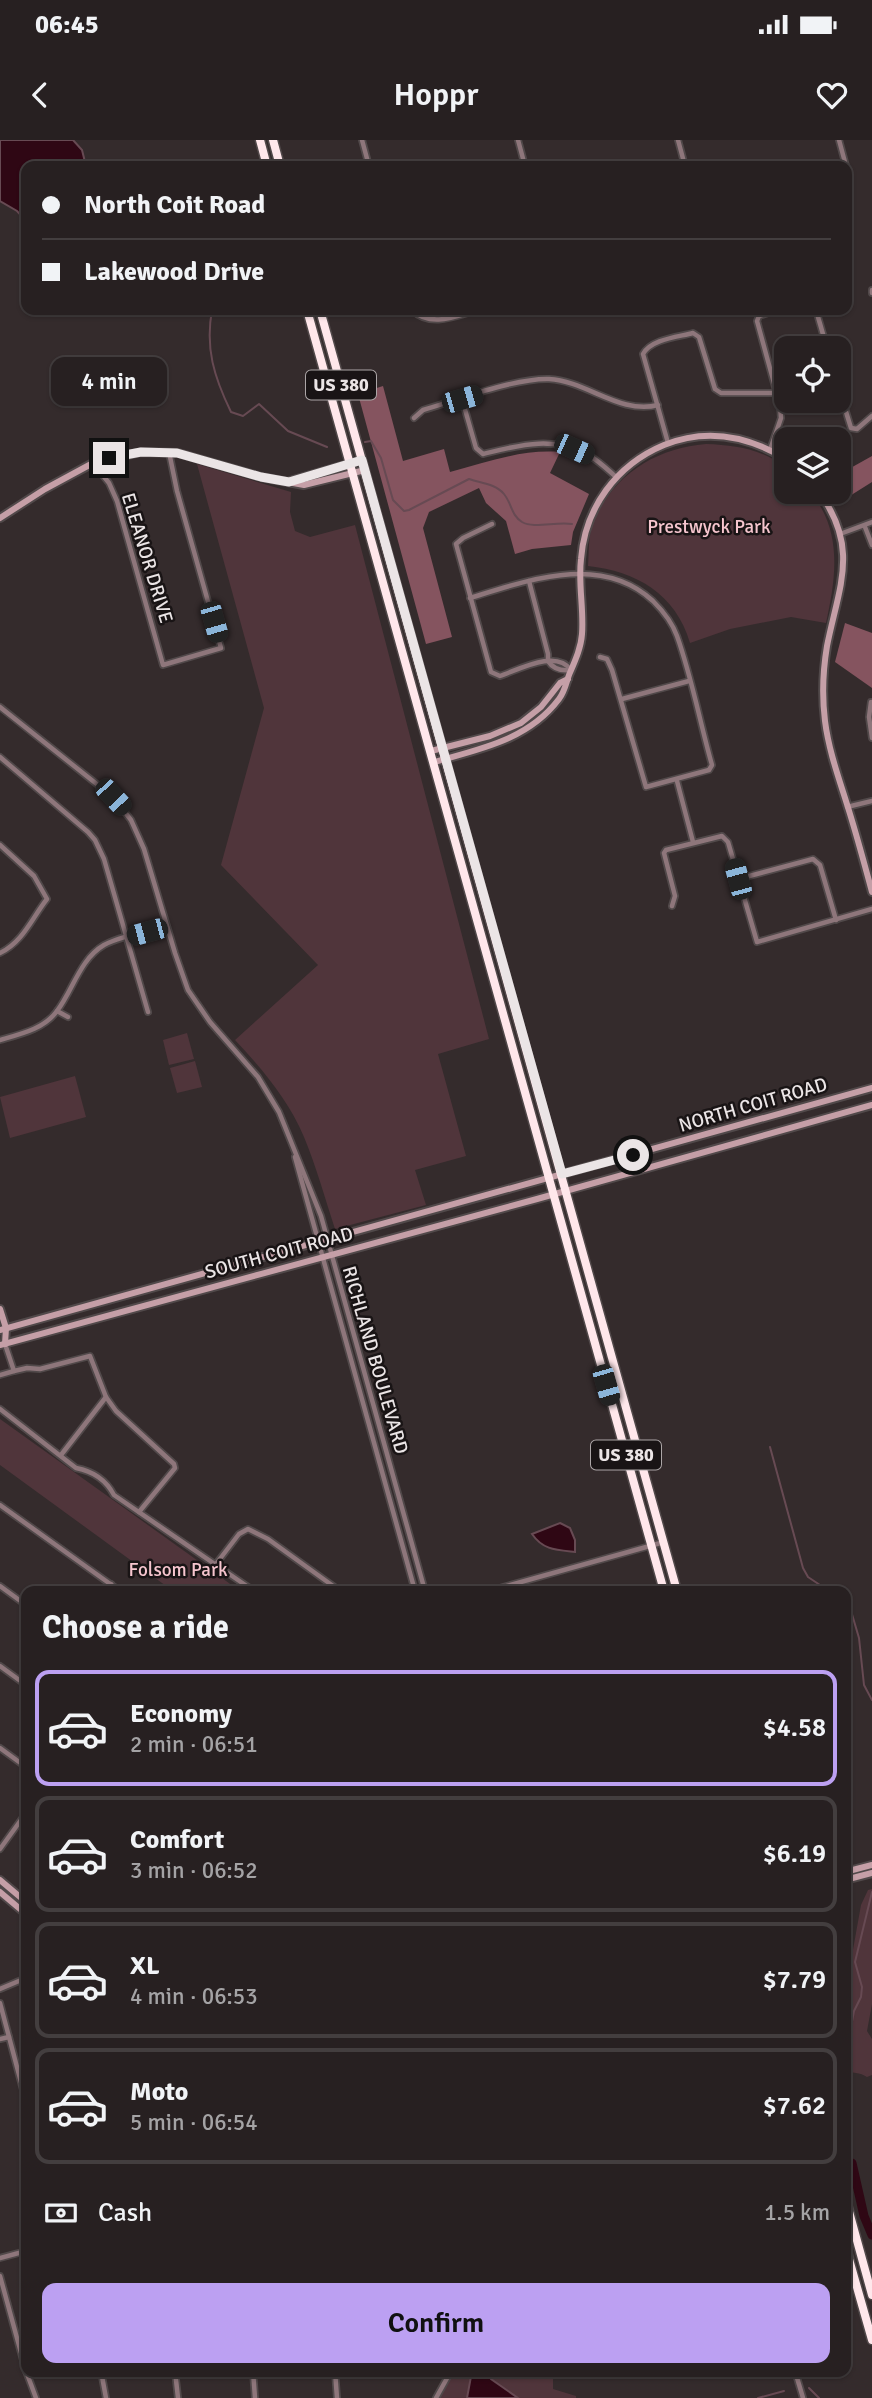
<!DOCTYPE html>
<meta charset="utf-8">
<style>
body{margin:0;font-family:Signika,sans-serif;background:#332d2e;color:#f1f3f6;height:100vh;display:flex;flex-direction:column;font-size:26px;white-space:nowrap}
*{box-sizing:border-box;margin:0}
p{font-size:23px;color:#a4a3a5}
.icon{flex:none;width:38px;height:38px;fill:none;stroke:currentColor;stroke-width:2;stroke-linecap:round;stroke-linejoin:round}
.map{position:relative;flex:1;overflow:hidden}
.panel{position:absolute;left:21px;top:1446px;width:830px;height:791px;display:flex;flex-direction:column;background:#272021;border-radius:14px;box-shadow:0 2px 5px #0004,0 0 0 2px #433e3f}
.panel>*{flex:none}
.top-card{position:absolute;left:21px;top:21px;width:831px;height:154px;border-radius:14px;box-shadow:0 2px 5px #0004,0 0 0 2px #433e3f;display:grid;align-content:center;height:154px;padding:0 21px;background:#272021}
.tools{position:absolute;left:774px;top:196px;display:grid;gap:14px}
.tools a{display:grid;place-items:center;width:77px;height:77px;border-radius:14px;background:#272021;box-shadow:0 2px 5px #0004,0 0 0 2px #433e3f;font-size:35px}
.end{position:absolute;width:32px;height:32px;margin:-16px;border:9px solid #ebe5e6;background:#111;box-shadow:0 0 0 4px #111}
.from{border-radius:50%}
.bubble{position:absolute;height:49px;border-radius:14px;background:#272021;box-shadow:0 2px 5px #0004,0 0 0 2px #433e3f;font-size:23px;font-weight:600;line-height:49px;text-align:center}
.car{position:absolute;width:21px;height:42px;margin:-21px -10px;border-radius:9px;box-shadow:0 0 5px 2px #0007;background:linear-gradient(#222 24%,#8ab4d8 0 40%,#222 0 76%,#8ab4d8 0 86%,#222 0)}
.top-card b{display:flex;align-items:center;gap:24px;height:66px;font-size:26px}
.top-card b+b{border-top:2px solid #433e3f}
.top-card i{width:18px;height:18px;background:#f1f3f6}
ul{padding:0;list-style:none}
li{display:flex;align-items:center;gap:21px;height:116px;margin:0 14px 10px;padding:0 7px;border:4px solid #433e3f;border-radius:14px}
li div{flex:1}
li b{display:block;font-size:26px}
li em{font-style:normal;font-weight:600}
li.selected{border-color:#bca0f2}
li>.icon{width:63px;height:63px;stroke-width:1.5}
h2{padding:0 21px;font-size:32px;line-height:84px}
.pay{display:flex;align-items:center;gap:18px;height:77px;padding:0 21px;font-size:26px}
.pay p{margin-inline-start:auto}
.button{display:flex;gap:14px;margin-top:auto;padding:14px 21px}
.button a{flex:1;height:80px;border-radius:14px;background:#bca0f2;color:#111;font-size:28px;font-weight:600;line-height:80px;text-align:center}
.status{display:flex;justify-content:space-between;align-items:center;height:49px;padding:0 35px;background:#272021;direction:ltr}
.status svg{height:19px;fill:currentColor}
header{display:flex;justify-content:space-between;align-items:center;height:91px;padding:0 21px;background:#272021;font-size:32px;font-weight:600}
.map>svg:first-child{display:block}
</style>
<div class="status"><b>06:45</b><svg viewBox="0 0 49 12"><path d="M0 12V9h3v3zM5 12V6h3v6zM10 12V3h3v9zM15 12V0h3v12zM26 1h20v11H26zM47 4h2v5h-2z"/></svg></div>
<header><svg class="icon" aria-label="back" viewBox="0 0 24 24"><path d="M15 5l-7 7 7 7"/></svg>Hoppr<svg class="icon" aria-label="heart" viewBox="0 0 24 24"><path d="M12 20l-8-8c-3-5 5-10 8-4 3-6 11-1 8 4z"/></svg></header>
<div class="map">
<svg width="872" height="2258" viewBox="0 0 872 2258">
<rect width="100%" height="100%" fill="#342b2c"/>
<!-- green -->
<g fill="#50353b">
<path d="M706 304C735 305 761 309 786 327V352H810C843 390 836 438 826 483L791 477 730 489 690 503C676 454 636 431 588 426 589 413 588 396 593 384 612 335 656 308 706 304Z"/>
<path d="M197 324 291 352 290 372 295 391 310 397 355 385 489 899 438 914 466 1016 415 1030 426 1065 335 1089C325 1058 316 1026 304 997 288 959 262 929 235 900L318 825 221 725 264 568Z"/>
<path d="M187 893 194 919 169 925 163 900Z"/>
<path d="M195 921 202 947 177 953 170 928Z"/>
<path d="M75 936 86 977 10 998 0 957Z"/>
<path d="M0 1279 240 1451H173L0 1325Z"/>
<path d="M872 1749V1864L867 1891 872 1899V1935L867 1937C860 1932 852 1934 845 1929V1840L849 1832 861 1765 868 1750Z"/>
<path d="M455 2231H553V2249L576 2256V2258H440Z"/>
</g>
<!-- forest -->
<g fill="#85545f">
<path d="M383 246 403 321 444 309 450 332C487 322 522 309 560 312L550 333 589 354 573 392 571 405 532 409 515 414 506 381 486 363 479 348 429 372 423 388 452 497 426 504 358 254Z"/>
<path d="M872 316V342L837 364 830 352H838V335Z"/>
<path d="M845 483 872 493V548L835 522Z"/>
</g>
<!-- water -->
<g fill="#2f0714" stroke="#674a53" stroke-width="2">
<path d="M0 0H73L82 10 86 26H26V81L17 71 0 61Z"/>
<path d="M560 1383 570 1388 575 1400V1412C556 1410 543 1410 532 1394Z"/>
<path d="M472 2231H486L491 2239 518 2258H467Z"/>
</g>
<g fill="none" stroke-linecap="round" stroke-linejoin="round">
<!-- stream -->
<g stroke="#674a53" stroke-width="2">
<path d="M212 170C205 208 214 237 231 272L243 276 259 264 288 291 327 307"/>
<path d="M365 302 371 301 381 318 393 360 404 371 409 370 469 339C481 343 496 344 504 354 512 364 511 375 522 382 534 389 557 381 572 384"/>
<path d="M770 1307 803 1428 808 1437 829 1451"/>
<path d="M845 1462 849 1464 859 1498 864 1545 872 1560"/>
<path d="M845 1918 854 1871 861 1857 862 1847 855 1822 872 1752"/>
<path d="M809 2248 819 2258"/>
<path d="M758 2258 784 2251"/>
</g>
<!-- river -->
<path stroke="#2f0714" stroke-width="9" d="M852 2023 864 2076 872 2095"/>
<!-- street casing -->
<g stroke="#51494a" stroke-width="8">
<g id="street">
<path d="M362 0 369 26"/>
<path d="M518 0 525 26"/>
<path d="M678 0 685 26"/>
<path d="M839 0 846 26"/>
<path d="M847 32V39"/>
<path d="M872 150V153"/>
<path d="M412 170C431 188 456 176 478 170"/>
<path d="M816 170 827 208"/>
<path d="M838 246 851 288 857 289 872 276"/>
<path d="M462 259 476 308 483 314C519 305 555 295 590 316 600 322 608 330 616 337"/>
<path d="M414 278 423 270C457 260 515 238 549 239 587 241 620 275 658 265"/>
<path d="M668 303 643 214C651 199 678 197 693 193L699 197 715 249 721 253H777"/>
<path d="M770 310 781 278 780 265 757 181 759 176 777 170"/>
<path d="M93 323 109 343 117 361 163 525 221 508 177 351 169 312"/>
<path d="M492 384 463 398 456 404 491 532 500 536C520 529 556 509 571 530"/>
<path d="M865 387 872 405"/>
<path d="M840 394 872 382"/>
<path d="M529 441 548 514V521"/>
<path d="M470 458C529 440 601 413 653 461 663 471 672 482 677 496 692 538 700 583 712 625L709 630 646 647 612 530 607 519 600 517"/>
<path d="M548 521C553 529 562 531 571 530"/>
<path d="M622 559 689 541"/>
<path d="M871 562 869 577 872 598"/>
<path d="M0 567 113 657 131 680 144 709 175 813 188 850 210 882 258 937 279 972 321 1076 425 1451"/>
<path d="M0 617 88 692 95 700 104 719 148 872"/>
<path d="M677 641 693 702"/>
<path d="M847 667 872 661"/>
<path d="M0 705 34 736 47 759C32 778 23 802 0 813"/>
<path d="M738 739 813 719 820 725 836 780"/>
<path d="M672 766 675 756 664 713 666 710 722 696 728 702 757 802 872 769"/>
<path d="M57 871 68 877"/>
<path d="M0 900C21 894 44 889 57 871 73 850 80 819 104 805 123 795 147 792 167 787"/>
<path d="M295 1017 415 1451"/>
<path d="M14 1231 27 1228 40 1229 90 1216 106 1257 116 1271 174 1324 175 1328 139 1372"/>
<path d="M0 1235 14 1231 5 1204"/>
<path d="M0 1269 76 1328C92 1331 106 1340 114 1355L254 1451"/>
<path d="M61 1315 106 1257"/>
<path d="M0 1365 120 1451"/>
<path d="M216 1424 239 1394 248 1389 268 1399 340 1451"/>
<path d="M0 1446 26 1465"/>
<path d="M107 1451 111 1444"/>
<path d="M489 1451 664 1402"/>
<path d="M0 1526 26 1545"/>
<path d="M0 1608 26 1627"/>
<path d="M0 1709 26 1673"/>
<path d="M0 1849 26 1838"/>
<path d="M0 1863 26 1961"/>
<path d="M0 1899 9 1897"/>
<path d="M0 2118 26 2111"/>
<path d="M0 2136 26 2231"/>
<path d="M26 2231 36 2258"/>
<path d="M101 2231 106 2258"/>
<path d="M175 2231 178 2258"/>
<path d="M253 2231 255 2258"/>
<path d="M335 2231 337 2258"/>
<path d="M795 2231 803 2258"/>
<path d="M436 2258 451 2231"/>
</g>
</g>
<!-- secondary casing -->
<g stroke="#51494a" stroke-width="10">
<g id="secondary">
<path d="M290 341 362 320"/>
<path d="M819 352C860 408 839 446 827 506 823 530 822 557 825 581 829 613 841 644 850 674 858 700 865 726 872 752"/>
<path d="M0 378 45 349 93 323 141 312 178 313 261 337 304 345 365 330"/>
<path d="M431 611 490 596 521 583 541 567 560 543 568 539"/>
<path d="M434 622C480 609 528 600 559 559 565 551 566 543 569 535 575 521 581 508 582 494 584 469 578 444 581 419 585 368 616 325 664 305 706 288 748 296 786 319"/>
<path d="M0 1169 6 1188 5 1204"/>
<path d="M0 1190C291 1109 582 1030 872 948"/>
<path d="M0 1205 537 1059 872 965"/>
<path d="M845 1732 872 1725"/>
<path d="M0 1740 26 1762"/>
<path d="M845 1740 872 1733"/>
<path d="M0 1752 26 1774"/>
</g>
</g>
<!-- highway casing -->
<g stroke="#51494a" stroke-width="11">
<g id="highway">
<path d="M260 0 267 26"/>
<path d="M273 0 280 26"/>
<path d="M307 170 664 1451"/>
<path d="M320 170 677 1451"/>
<path d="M845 2057 872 2155"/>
<path d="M845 2105 872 2200"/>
</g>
</g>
<!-- street -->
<use href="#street" stroke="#8e767b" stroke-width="4.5"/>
<!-- secondary -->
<use href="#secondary" stroke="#c59fa7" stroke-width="6"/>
<!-- highway -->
<use href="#highway" stroke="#ffe7eb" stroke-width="8"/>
</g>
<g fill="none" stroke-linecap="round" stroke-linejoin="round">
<!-- route -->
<path stroke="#ebe5e6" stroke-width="9" d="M109 318 141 312 177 313 261 337 289 342 362 320 562 1034 633 1015"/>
</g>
<g text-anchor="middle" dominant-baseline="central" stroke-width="5" stroke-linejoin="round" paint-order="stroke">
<!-- shield labels -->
<g fill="#191415" stroke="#aca6a7" stroke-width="2">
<rect x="306" y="230.5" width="70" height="29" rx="5"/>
<rect x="591" y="1300.5" width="70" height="29" rx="5"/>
</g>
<g font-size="18" font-weight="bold" fill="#ebe5e6">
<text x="341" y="245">US 380</text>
<text x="626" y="1315">US 380</text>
</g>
<!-- park labels -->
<g font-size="19" fill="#f6c5ce" stroke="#191415">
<text x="709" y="387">Prestwyck Park</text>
<text x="178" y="1430">Folsom Park</text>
</g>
<!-- street labels -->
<g font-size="19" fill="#ebe5e6" stroke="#191415">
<text transform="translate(147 418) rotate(73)">ELEANOR DRIVE</text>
<text transform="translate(753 965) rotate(-16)">NORTH COIT ROAD</text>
<text transform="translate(279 1113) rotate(-15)">SOUTH COIT ROAD</text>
<text transform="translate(375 1220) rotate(74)">RICHLAND BOULEVARD</text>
</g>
</g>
</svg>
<div class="tools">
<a><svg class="icon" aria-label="locate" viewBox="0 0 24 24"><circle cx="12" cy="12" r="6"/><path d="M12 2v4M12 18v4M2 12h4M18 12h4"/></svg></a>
<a><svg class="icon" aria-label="layers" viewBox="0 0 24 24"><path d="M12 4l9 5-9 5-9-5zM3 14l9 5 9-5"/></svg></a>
</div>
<i class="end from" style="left:633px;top:1015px"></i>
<i class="end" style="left:109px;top:318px"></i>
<div class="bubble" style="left:51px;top:217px;width:116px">4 min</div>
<i class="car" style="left:462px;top:259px;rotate:74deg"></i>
<i class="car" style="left:574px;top:309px;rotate:114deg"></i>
<i class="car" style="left:214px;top:482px;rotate:164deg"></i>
<i class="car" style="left:113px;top:657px;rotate:137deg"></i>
<i class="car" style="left:738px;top:739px;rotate:345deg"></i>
<i class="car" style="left:147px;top:792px;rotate:255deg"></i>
<i class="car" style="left:606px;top:1245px;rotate:164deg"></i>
<div class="top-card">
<b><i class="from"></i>North Coit Road</b>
<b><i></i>Lakewood Drive</b>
</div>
<section class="panel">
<h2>Choose a ride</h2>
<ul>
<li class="selected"><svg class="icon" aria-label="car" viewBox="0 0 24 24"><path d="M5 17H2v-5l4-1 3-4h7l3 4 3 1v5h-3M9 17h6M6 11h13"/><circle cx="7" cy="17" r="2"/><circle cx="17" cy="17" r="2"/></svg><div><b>Economy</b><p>2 min · 06:51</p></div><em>$4.58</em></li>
<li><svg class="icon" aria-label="car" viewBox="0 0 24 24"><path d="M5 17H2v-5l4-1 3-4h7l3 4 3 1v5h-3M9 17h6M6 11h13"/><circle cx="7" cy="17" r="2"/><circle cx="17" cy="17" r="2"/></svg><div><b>Comfort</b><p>3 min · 06:52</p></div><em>$6.19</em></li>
<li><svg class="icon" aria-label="car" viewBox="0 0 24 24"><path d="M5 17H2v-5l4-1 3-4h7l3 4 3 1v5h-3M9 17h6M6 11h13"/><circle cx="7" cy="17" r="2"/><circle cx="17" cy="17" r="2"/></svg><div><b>XL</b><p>4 min · 06:53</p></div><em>$7.79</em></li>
<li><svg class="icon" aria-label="car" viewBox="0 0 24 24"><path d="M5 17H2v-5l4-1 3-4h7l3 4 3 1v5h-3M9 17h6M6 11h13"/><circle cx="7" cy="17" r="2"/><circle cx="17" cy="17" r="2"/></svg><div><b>Moto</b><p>5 min · 06:54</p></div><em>$7.62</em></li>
</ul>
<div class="pay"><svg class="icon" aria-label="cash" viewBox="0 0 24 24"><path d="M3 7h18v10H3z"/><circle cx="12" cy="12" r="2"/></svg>Cash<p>1.5 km</p></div>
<div class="button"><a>Confirm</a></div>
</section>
</div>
